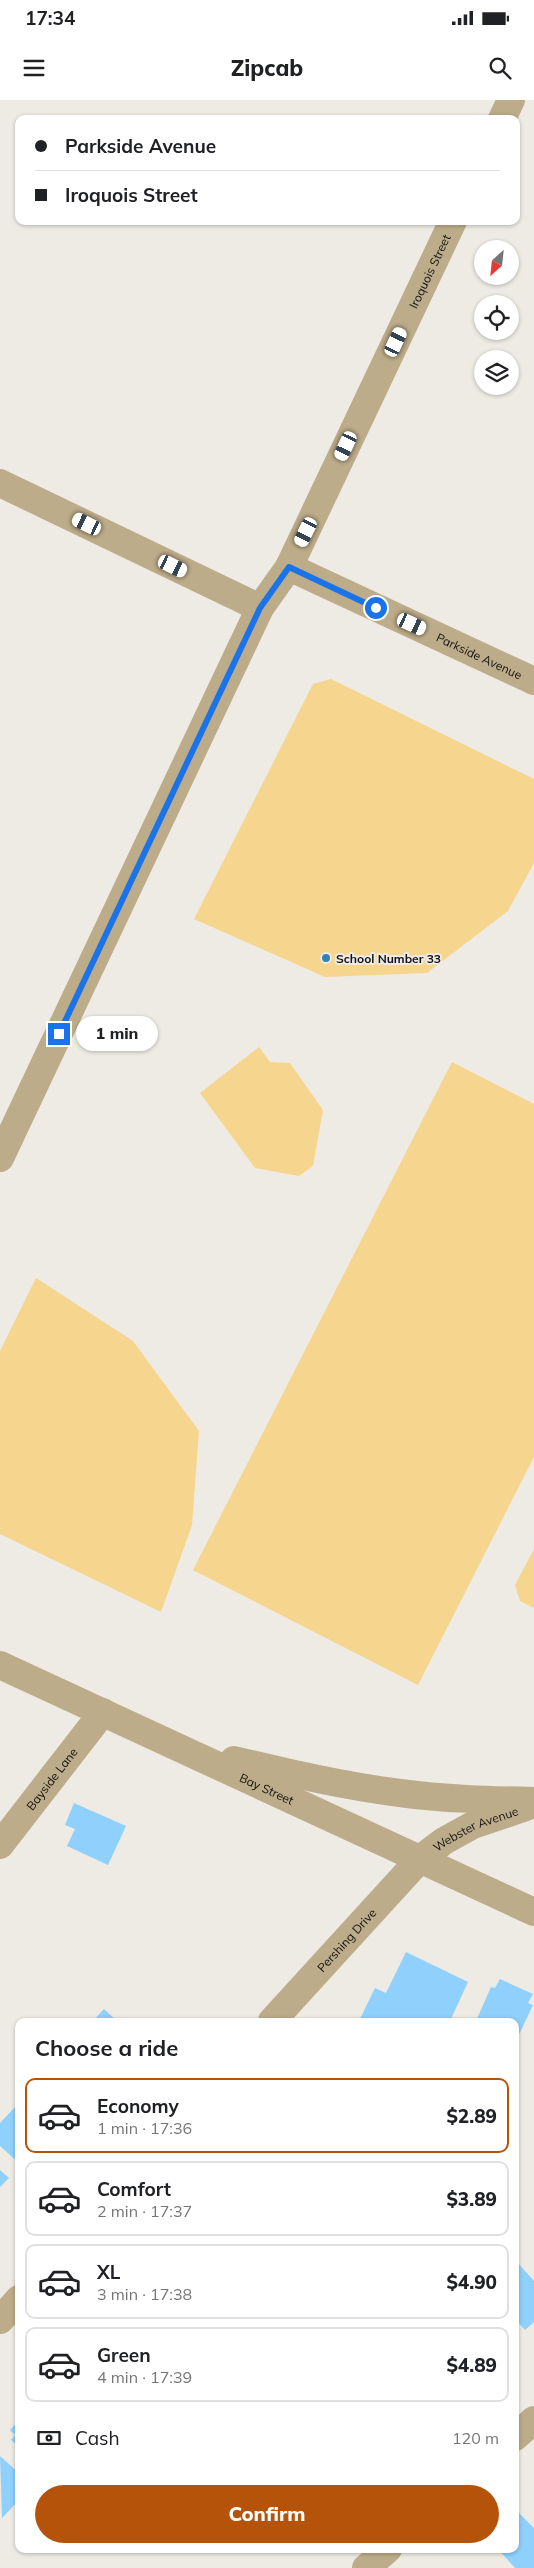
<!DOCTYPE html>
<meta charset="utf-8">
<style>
body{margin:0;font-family:Mulish,sans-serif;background:#f6f6f6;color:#202124;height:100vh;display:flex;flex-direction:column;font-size:19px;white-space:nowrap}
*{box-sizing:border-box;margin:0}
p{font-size:16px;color:#757577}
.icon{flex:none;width:28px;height:28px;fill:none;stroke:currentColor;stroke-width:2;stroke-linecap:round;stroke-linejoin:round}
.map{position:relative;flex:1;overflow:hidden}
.drawer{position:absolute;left:15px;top:1918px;width:504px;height:535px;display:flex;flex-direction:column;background:#fff;border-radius:10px;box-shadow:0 1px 4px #0004}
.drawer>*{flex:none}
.hud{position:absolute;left:15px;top:15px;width:505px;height:110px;border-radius:10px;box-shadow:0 1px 4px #0004;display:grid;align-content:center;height:110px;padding:0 20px;background:#fff}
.needle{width:32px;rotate:207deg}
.tools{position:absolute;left:474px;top:140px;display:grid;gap:10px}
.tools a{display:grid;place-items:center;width:45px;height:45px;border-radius:50%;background:#fff;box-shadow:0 1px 4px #0004;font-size:25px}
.end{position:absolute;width:22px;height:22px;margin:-11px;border:6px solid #1a73e8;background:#fff;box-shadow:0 0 0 2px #fff}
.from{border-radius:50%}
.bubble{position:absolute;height:35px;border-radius:18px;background:#fff;box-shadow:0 1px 4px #0004;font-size:16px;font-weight:800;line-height:35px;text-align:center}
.car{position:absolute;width:15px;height:30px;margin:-15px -8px;border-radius:6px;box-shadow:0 0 4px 1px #0007;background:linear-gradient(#fff 24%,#345 0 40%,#fff 0 76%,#345 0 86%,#fff 0)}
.hud b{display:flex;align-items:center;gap:18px;height:48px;font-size:19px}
.hud b+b{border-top:1px solid #e0e0e0}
.hud i{width:12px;height:12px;background:#202124}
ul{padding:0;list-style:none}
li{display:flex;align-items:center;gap:15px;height:75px;margin:0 10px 8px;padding:0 10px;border:2px solid #e0e0e0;border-radius:10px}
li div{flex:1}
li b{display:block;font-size:19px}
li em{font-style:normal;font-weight:800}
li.on{border-color:#b45309}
li>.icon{width:45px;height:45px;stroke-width:1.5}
h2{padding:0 20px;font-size:22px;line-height:60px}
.pay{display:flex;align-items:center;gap:12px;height:55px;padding:0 20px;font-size:19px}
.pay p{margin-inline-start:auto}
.button{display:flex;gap:10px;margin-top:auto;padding:10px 20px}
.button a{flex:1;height:58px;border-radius:30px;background:#b45309;color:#fff;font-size:20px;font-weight:800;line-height:58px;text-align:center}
.status{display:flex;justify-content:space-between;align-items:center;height:35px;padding:0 25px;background:#fff;direction:ltr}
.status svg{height:14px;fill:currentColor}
header{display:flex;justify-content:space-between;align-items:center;height:65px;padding:0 20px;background:#fff;font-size:22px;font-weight:800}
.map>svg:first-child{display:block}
</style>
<div class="status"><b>17:34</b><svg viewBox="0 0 49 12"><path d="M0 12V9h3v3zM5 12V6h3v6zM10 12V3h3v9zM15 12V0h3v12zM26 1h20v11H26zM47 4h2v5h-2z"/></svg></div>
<header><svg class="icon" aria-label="menu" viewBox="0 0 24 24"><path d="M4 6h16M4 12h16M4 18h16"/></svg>Zipcab<svg class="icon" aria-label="search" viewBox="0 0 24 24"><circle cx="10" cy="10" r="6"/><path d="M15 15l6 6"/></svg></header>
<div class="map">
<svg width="534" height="2468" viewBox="0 0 534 2468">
<rect width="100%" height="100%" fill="#eeebe5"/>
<!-- green -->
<g fill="#f6d58e">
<path d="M331 579 534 679V763L508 811 427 873 325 877 194 819 313 584Z"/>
<path d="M259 947 270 962 290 963 323 1010 313 1066 299 1076 255 1068 200 993Z"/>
<path d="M452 962 534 1004V1357L418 1585 193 1470Z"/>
<path d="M36 1178 133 1241 199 1331 192 1425 161 1512 0 1434V1251Z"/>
<path d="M534 1449V1508L520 1501 515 1485Z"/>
</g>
<!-- building -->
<g fill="#8fd0fd">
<path d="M74 1703 126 1726 108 1765 67 1746 75 1729 65 1725Z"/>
<path d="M406 1852 468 1882 450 1921H359L375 1888 386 1893Z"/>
<path d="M500 1879 533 1894 528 1903 533 1905 515 1943V1921H476L491 1887 495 1888Z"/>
<path d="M104 1909 117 1921H93Z"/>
<path d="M19 2003V2063L0 2046V2023Z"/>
<path d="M0 2070 9 2078 0 2087Z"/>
<path d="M517 2162 534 2181V2222L525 2230 517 2221 515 2223Z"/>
<path d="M19 2320V2347L11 2340 15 2335 10 2330Z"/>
<path d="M0 2356 19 2373V2400L2 2418Z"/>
<path d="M519 2413 534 2428V2468H515L498 2449H515V2416Z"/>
</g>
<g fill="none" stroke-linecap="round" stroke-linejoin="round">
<!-- minor -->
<g stroke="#bdac89" stroke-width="28">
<path d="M502 19 511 0"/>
<path d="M0 383 260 508"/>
<path id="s1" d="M289 467 534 581"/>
<path id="s2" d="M0 1058 260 508 289 467 453 121"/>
<path id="s3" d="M0 1745 103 1612"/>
<path id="s4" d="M272 1921 420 1759"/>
<path d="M0 2220 19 2199"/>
<path d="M515 2337 534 2320"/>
<path d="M366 2468 388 2449"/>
</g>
<!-- tertiary -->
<g stroke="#bdac89" stroke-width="28">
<path id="s5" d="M0 1565 534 1812"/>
<path d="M234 1660C289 1673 344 1686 400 1693 444 1699 489 1700 534 1701"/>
<path id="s6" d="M420 1759 444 1741 473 1725 526 1707"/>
</g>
</g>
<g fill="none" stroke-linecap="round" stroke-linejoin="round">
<!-- route -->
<path stroke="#1a73e8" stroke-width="6" d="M59 934 260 508 289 467 376 508"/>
</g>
<!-- markers -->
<circle fill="#3382b4" stroke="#eeebe5" stroke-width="2" cx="326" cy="858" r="5"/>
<g text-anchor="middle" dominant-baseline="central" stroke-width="4" stroke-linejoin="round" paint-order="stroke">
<!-- street labels -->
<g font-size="12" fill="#131211" stroke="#eeebe5">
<text stroke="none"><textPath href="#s2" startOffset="986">Iroquois Street</textPath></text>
<text stroke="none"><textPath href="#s1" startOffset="210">Parkside Avenue</textPath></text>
<text stroke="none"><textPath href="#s3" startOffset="84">Bayside Lane</textPath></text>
<text stroke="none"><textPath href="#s5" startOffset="294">Bay Street</textPath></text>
<text stroke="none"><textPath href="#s6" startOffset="64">Webster Avenue</textPath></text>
<text stroke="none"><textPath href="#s4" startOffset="110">Pershing Drive</textPath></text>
</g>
<!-- poi labels -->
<g font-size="12" font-weight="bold" fill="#131211" stroke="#eeebe5" text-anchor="start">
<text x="336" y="858">School Number 33</text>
</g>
</g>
</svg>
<div class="tools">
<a><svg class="needle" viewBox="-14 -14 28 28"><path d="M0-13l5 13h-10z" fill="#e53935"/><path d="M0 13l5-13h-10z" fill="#757577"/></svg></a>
<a><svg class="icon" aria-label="locate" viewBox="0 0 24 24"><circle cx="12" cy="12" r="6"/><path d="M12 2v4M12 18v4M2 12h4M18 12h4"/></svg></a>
<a><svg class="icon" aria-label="layers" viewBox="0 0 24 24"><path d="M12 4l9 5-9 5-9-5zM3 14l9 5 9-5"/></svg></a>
</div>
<i class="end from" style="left:376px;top:508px"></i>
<i class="end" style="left:59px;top:934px"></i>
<div class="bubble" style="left:76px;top:916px;width:82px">1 min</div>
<i class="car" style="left:396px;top:242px;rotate:25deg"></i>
<i class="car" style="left:346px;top:346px;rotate:205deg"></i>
<i class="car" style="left:87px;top:424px;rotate:296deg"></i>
<i class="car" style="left:306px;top:432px;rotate:206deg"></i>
<i class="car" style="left:173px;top:466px;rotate:116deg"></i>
<i class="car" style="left:412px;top:524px;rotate:115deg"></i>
<div class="hud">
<b><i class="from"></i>Parkside Avenue</b>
<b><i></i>Iroquois Street</b>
</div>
<section class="drawer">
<h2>Choose a ride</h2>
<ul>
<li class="on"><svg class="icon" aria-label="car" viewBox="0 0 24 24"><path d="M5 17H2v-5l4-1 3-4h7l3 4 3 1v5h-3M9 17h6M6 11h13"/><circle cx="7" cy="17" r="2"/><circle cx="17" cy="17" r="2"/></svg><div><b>Economy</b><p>1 min · 17:36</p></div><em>$2.89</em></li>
<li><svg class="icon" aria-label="car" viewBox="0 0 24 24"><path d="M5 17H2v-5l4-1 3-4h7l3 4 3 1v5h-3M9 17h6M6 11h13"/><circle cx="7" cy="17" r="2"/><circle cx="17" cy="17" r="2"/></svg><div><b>Comfort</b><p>2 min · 17:37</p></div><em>$3.89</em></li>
<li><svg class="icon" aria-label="car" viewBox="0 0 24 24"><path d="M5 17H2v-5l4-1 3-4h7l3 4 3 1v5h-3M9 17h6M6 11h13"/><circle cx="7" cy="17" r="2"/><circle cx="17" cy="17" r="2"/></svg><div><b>XL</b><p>3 min · 17:38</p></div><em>$4.90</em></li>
<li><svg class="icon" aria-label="car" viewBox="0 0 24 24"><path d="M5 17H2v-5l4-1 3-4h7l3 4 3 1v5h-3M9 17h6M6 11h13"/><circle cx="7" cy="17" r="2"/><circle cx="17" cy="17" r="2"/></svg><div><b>Green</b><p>4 min · 17:39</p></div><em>$4.89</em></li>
</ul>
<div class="pay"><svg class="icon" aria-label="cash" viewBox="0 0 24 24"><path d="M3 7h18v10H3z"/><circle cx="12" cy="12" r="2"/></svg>Cash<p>120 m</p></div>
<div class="button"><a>Confirm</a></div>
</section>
</div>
